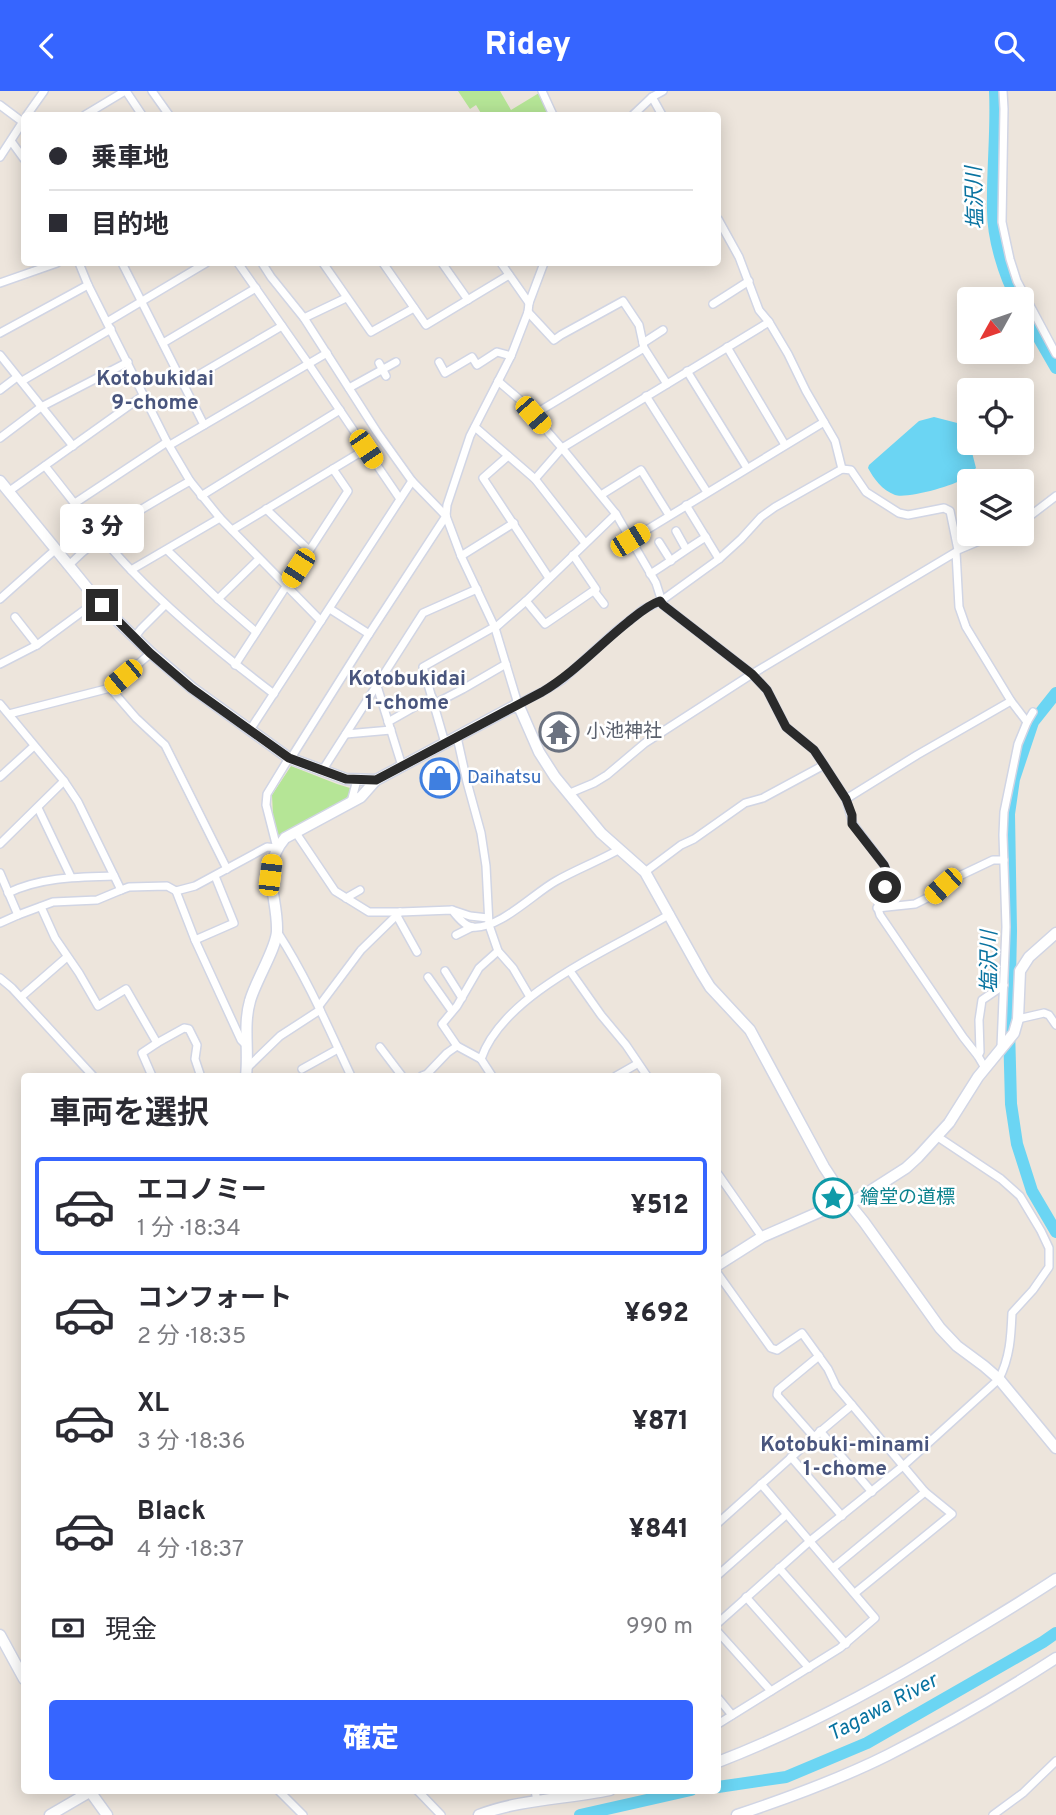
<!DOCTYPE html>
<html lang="ja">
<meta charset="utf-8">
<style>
body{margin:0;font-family:Overpass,"Noto Sans JP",sans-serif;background:#f2f2f3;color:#2b2b33;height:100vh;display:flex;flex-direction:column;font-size:26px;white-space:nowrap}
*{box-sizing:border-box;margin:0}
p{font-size:23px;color:#7c7c81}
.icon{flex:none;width:38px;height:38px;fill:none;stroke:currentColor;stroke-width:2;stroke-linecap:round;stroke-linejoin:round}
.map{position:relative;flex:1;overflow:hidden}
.sheet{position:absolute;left:21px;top:982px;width:700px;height:721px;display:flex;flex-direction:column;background:#fff;border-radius:7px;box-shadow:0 4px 18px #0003}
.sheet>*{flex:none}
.banner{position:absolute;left:21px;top:21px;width:700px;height:154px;border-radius:7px;box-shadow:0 4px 18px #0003;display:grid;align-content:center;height:154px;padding:0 28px;background:#fff}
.needle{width:46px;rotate:230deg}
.tools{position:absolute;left:957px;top:196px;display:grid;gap:14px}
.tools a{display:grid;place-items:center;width:77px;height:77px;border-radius:7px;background:#fff;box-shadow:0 4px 18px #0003;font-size:35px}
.end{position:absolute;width:32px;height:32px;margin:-16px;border:9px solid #2a2a2a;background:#fff;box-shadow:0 0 0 4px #fff}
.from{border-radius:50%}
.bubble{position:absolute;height:49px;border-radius:7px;background:#fff;box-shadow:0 4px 18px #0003;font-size:23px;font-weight:800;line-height:49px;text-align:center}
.car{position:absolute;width:21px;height:42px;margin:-21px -10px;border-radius:9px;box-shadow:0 0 5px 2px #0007;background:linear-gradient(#f5c518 24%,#345 0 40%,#f5c518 0 76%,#345 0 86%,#f5c518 0)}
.banner b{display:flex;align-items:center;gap:24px;height:66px;font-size:26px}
.banner b+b{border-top:2px solid #e1e1e2}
.banner i{width:18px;height:18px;background:#2b2b33}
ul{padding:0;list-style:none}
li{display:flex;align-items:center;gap:21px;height:98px;margin:0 14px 10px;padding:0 14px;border:4px solid transparent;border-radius:7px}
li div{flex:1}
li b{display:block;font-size:26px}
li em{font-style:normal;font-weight:800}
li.selected{border-color:#3665ff}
li>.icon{width:63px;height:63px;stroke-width:1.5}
h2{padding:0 28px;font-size:32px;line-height:84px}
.pay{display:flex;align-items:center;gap:18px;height:77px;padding:0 28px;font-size:26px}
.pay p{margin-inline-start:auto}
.button{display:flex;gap:14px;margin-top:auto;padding:14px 28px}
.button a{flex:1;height:80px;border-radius:7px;background:#3665ff;color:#fff;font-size:28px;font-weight:800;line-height:80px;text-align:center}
header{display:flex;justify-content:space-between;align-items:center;height:91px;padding:0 28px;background:#3665ff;color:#fff;font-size:32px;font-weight:800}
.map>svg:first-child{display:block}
</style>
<header><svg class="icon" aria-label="back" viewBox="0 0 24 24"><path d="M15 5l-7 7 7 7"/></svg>Ridey<svg class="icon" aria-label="search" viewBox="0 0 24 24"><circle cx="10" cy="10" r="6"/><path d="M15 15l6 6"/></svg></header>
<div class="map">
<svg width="1056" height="1724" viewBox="0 0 1056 1724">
<rect width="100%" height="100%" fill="#ede5dc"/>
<!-- green -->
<g fill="#b5e596">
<path d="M458 0H500L511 19 539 2 550 24H482L476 14 470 18Z"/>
<path d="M291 675 337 693 350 697 349 704 343 711 279 746 273 725 272 704Z"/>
</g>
<!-- water -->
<path fill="#6bd5f3" d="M934 326 965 334 976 377C972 381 968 385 963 388 953 395 906 408 895 404 882 399 874 388 868 377L869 374 919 330Z"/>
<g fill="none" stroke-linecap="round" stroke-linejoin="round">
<!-- river -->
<g stroke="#6bd5f3" stroke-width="12">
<path d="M995 0C997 40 992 80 993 120 993 147 1004 184 1017 208"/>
<path d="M1022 218 1056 277"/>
<path d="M1056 602 1033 631 1014 688 1009 723 1011 840 1009 937 1011 1013 1017 1053 1032 1100 1056 1141"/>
<path d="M718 1696 786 1686 867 1652 1043 1551 1056 1542"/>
<path d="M580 1724 691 1699"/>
</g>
<!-- street casing -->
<g stroke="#d1d5e4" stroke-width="10">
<g id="street">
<path d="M126 0 142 24"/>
<path d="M152 0 169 24"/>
<path d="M542 0 553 24"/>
<path d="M1003 0 1004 18 1002 131 1010 168 1017 190 1056 263"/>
<path d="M652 6 662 24"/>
<path d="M0 14 24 32"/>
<path d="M27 24 44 0"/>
<path d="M85 24 125 0"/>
<path d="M633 24 652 6 663 0"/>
<path d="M11 50 24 68"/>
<path d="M0 66 24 29"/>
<path d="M718 128 739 166 759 219 769 231 788 263 806 300 835 350 842 378"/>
<path d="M79 172 88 194 167 351 190 390 220 427 321 530"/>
<path d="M122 172 204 334"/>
<path d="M262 172 271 186 304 227 377 341 412 390 446 425"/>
<path d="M323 172 371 241 414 217"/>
<path d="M383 172 426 234 509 184"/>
<path d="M442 172 468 209"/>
<path d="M501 172 529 212"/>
<path d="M544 172 529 212 528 221 511 265 470 345 447 414 446 425 461 465 495 537 518 613 542 601 562 589 615 541 644 518 661 510 719 468 741 448 761 426 775 416 842 378 851 379 866 401 899 422 908 424 944 417 950 420 958 459 996 443"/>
<path d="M0 192 57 172"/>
<path d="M713 213 749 190"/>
<path d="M528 221 554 249 561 244 623 210 639 234 644 257"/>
<path d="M304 227 346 207"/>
<path d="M107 231 206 172"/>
<path d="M0 242 88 194"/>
<path d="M163 252 256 197"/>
<path d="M643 252 663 239"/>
<path d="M727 256 785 354"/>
<path d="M0 264 73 355"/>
<path d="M439 271 445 282 472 266 477 274 497 261 511 265"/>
<path d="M379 272 386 285"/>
<path d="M687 280 747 377"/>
<path d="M22 290 111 238"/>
<path d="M498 290 519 308 562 357 616 423 656 492 663 514 752 583 767 599 786 636 814 659 824 674 846 708 853 733 884 774 889 786C884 799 874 810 880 824L963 946 978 965 985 977"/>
<path d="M183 293 282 235"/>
<path d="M349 297 396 271"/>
<path d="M0 299 17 286"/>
<path d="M646 305 707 401"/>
<path d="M533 324 644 257 667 293"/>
<path d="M475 336 535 388 585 452"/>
<path d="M0 347 41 316 128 271"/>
<path d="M170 354 327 262"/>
<path d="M366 358 400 408"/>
<path d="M508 365 483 387 549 487"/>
<path d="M45 375C73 410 100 447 131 479 175 525 224 565 274 603"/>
<path d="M535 388 562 357 769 231"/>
<path d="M8 401 144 304"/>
<path d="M601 404 641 379 669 424"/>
<path d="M201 405 340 319"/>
<path d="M75 412 167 351"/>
<path d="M686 414 719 468"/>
<path d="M266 418 309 459"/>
<path d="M1022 431 1056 405"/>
<path d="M232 439 366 358 308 272 238 172"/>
<path d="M676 440 686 458"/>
<path d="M630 449 824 331"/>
<path d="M659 451 671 470"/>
<path d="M167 459 218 508 256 541"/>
<path d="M461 465 514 432"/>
<path d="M69 474C105 438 146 415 190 390"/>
<path d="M131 479 220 427"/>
<path d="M650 483C670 471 686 458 706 446"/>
<path d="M594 500 604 513"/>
<path d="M0 508 56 458"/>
<path d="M218 508 259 468"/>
<path d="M526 510 545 533 596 498 573 464"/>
<path d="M330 518 369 543"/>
<path d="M15 526 37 554"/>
<path d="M495 537 526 510 616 423"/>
<path d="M134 547 141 538 165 514"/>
<path d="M151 562 110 597 136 627 165 654 227 778"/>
<path d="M0 573 37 554 98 509"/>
<path d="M235 574 348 400 333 378"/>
<path d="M377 595 402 675"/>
<path d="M1011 610 1027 631"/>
<path d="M0 613 64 690 78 711 121 799 129 796 167 795 176 800 195 849 241 949 246 954"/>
<path d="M434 613 463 598 506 573"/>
<path d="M9 623 110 597"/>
<path d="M388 631 432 606"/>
<path d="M250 639 412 390"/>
<path d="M346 643 391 639"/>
<path d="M457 646 467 691 481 742 486 775 489 834 498 860 513 877 530 906"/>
<path d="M445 652 423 576 494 536"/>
<path d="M291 667 369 543 446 425"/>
<path d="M322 680 423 522 477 498"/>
<path d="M0 686 34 655"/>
<path d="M570 702 594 692 607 684 645 652 752 583 956 461 959 516 966 536 1011 610 917 664 846 708"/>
<path d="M351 711 357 689"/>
<path d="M38 717 71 786"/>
<path d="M296 742 335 800 369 821H400L452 819C456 824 464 835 472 836 499 839 534 802 556 790 577 778 599 770 620 758"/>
<path d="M0 753 64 690"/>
<path d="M645 781 681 754 694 748 745 712 763 707 824 674"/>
<path d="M0 782 18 824 0 832"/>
<path d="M176 800 195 795 267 756 277 757 266 714 267 703 289 667"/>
<path d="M8 802C41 786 78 786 114 785"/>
<path d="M346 807 360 799"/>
<path d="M41 816 55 847 79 882 98 915 126 898 157 952 142 962 152 985"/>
<path d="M877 817 915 813 931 805 953 788 993 769H1004"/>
<path d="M452 819 470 825 488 827"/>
<path d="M18 824 53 811 97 809 121 799"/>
<path d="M397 825 417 861"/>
<path d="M278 842C307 887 328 936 351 985"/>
<path d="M456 844 472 836"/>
<path d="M195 849 234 832 215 785"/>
<path d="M445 880 462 907"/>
<path d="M570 880 601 924 626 954 647 985"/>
<path d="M428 886 452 920"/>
<path d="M0 887 12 897 93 985"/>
<path d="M21 906 67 866"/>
<path d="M319 915 361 859 400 821"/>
<path d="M1018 928 1044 922 1049 924 1056 934"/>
<path d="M157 952 184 937 189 938 197 954 195 968 200 983"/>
<path d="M380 956 402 985"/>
<path d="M1001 956 1006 836 1003 744 1004 721 1018 653 1027 631 1033 621"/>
<path d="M978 965 980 961 979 929 982 909 1004 894"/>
<path d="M481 968C504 901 613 858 670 823"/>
<path d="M247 977 280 945 320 919"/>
<path d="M302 978 338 958"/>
<path d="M422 985 427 983 447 962 457 955"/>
<path d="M492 985 481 968 457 955 442 933 457 915 479 877 498 860"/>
<path d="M616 985 637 973"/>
<path d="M718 1083 762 1146"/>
<path d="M718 1183 771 1257 777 1259 802 1242 828 1278 836 1295 925 1401 952 1423 855 1502"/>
<path d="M820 1340 872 1401"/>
<path d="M814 1346 777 1304 778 1299 819 1265"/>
<path d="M791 1366 842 1425"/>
<path d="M718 1432 814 1346 852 1314"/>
<path d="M779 1477 846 1553"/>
<path d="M833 1477 925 1401"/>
<path d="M718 1484 786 1424"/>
<path d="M746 1506 809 1577"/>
<path d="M718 1532 810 1450 903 1375 999 1288C1010 1266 1011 1246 1012 1222L1033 1199 1049 1176V1157L1041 1140 1020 1105 1001 1088 938 1046"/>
<path d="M718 1541 771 1600"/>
<path d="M718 1607 732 1624"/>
<path d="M718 1633 840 1557 875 1527 761 1393"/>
<path d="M278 1699 303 1724"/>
<path d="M417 1699 441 1724"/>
<path d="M535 1699 537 1710"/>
<path d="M993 1724 1023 1702 1056 1670"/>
</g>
</g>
<!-- secondary casing -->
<g stroke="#d1d5e4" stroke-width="13">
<g id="secondary">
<path d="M0 390 102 515 151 562 192 597 289 667 346 688 376 689"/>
<path d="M246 985C249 960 243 934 250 910 255 891 277 856 277 840 278 805 259 778 285 747L361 706 376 689 518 613 539 661 555 686 601 742 645 781 702 883 710 896 750 939 824 1076 843 1105 864 1131 940 1237 957 1255 984 1275 999 1288 1056 1357"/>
<path d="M718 1174 762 1146 840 1112 856 1109 906 1077 918 1066 949 1032 978 986 1014 942 1018 928 1020 880 1029 866 1056 842"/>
<path d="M0 1544 24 1588"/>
<path d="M718 1671C801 1639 879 1597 956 1550 989 1530 1023 1510 1056 1488"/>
<path d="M89 1699 107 1724"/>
<path d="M50 1724 93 1699"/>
<path d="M479 1724C520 1708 567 1708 610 1699"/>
<path d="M737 1724C788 1707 840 1688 888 1664 945 1635 1002 1602 1056 1567"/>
</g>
</g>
<!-- street -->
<use href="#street" stroke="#fff" stroke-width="7"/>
<!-- secondary -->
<use href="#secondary" stroke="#fff" stroke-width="10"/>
</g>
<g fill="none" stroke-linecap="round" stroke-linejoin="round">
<!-- route -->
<path stroke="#2a2a2a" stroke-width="9" d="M102 514 150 562 191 597 289 667 346 688 376 689 542 601C574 582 599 554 628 531 638 523 648 514 660 510L663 514 752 583 767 599 786 636 814 659 824 674 846 708 852 724V733L884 774 889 786 885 796"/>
</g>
<!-- icons -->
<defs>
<g id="temple-ring" transform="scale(2.0125)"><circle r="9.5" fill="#fff" stroke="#6b7280" stroke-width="1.5"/><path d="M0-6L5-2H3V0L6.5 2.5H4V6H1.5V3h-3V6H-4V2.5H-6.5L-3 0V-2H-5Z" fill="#6b7280"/></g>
<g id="shop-ring" transform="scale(2.0125)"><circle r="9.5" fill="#fff" stroke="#3f7fe0" stroke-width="1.5"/><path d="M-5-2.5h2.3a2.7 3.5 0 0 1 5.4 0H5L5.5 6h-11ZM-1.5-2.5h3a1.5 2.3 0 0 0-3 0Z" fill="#3f7fe0"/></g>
<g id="sight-ring" transform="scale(2.0125)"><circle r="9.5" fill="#fff" stroke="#0f9aa8" stroke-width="1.5"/><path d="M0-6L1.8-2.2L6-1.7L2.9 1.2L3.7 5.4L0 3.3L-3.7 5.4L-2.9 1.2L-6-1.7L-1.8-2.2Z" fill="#0f9aa8"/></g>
</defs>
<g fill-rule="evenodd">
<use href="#temple-ring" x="559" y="641"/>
<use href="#shop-ring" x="440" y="687"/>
<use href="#sight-ring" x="833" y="1107"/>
</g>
<g text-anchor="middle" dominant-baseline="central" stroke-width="5" stroke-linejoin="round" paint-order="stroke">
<!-- worship labels -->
<g font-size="19" fill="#5b616d" stroke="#fff" text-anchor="start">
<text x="586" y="641">小池神社</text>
</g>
<!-- shop labels -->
<g font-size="19" fill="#366cbe" stroke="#fff" text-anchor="start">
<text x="467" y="687">Daihatsu</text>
</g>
<!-- culture labels -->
<g font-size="19" fill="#0d838f" stroke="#fff" text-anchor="start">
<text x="860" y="1107">繪堂の道標</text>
</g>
<!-- water labels -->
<g font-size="21" font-style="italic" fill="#0973a0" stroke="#fff">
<text transform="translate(976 107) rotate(-92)">塩沢川</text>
<text transform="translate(990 871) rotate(-90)">塩沢川</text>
<text transform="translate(883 1617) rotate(-28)">Tagawa River</text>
</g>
<!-- neighbourhood labels -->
<g font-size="21" font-weight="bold" fill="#49557d" stroke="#fff">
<text x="155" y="288">Kotobukidai<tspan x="155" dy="24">9-chome</tspan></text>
<text x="407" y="588">Kotobukidai<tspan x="407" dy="24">1-chome</tspan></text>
<text x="845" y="1354">Kotobuki-minami<tspan x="845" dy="24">1-chome</tspan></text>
</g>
</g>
</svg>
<div class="tools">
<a><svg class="needle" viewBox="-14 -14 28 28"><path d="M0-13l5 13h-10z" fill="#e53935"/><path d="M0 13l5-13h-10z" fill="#7c7c81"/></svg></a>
<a><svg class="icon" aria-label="locate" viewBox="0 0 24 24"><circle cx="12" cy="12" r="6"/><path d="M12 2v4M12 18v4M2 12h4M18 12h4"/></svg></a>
<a><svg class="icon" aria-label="layers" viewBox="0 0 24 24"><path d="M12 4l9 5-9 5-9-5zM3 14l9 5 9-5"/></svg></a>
</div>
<i class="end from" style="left:885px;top:796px"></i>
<i class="end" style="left:102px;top:514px"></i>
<div class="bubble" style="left:60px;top:413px;width:84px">3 分</div>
<i class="car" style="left:533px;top:324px;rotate:139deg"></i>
<i class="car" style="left:366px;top:358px;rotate:146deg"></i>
<i class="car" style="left:630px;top:449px;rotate:58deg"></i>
<i class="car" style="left:298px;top:477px;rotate:213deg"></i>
<i class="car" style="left:123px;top:586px;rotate:230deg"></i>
<i class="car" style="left:270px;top:784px;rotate:7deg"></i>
<i class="car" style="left:943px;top:795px;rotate:228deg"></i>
<div class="banner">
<b><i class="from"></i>乗車地</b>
<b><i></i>目的地</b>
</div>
<section class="sheet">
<h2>車両を選択</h2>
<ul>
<li class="selected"><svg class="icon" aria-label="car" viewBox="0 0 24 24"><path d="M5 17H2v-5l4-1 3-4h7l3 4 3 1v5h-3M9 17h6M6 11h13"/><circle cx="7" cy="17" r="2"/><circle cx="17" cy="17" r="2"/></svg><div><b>エコノミー</b><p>1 分 · 18:34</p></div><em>¥512</em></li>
<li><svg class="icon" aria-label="car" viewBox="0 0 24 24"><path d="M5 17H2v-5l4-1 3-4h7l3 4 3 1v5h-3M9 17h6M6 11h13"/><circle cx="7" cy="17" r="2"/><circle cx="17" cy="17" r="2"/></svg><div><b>コンフォート</b><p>2 分 · 18:35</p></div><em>¥692</em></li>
<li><svg class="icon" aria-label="car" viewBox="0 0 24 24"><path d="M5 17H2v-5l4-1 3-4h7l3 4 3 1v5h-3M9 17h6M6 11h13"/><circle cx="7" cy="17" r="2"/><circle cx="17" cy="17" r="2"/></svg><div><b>XL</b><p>3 分 · 18:36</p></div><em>¥871</em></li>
<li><svg class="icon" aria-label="car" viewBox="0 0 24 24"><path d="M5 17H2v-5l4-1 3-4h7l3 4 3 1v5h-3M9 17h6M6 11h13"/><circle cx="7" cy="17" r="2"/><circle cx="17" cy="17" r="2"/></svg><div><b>Black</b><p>4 分 · 18:37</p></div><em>¥841</em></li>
</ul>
<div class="pay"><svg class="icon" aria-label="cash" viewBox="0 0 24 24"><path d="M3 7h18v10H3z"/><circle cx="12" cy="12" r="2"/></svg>現金<p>990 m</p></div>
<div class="button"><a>確定</a></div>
</section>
</div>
